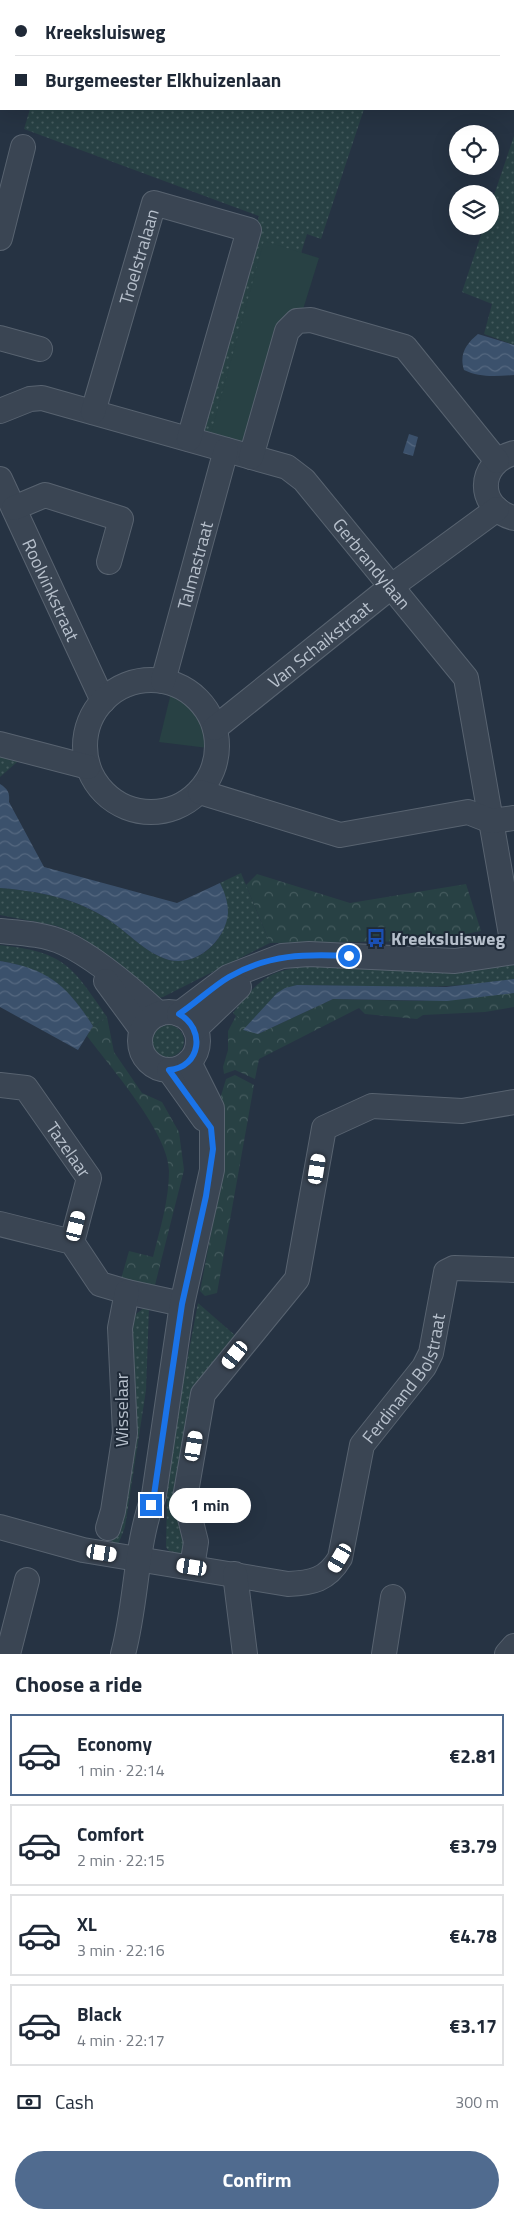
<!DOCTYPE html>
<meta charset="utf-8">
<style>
body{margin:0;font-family:"Titillium Web",sans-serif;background:#f2f2f3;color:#1f2937;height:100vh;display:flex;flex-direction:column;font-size:19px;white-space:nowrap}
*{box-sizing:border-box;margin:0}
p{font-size:16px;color:#747a83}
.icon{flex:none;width:28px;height:28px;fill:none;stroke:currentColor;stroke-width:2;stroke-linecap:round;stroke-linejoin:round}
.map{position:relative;height:1654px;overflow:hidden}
.side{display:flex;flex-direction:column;background:#fff;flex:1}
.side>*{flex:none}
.banner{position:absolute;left:0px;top:0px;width:515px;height:110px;box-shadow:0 5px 20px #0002;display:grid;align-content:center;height:110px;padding:0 15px;background:#fff}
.fabs{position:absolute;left:449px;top:125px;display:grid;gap:10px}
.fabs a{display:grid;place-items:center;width:50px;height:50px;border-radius:50%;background:#fff;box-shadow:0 5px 20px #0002;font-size:25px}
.end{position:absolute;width:22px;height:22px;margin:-11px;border:6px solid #1a73e8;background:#fff;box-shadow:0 0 0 2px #fff}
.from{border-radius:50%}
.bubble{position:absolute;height:35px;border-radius:18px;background:#fff;box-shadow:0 5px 20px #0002;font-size:16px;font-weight:700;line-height:35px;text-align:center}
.car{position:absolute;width:15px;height:30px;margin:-15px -8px;border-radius:6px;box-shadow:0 0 4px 1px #0007;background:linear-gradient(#fff 24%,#345 0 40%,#fff 0 76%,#345 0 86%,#fff 0)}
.banner b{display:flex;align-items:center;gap:18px;height:48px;font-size:19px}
.banner b+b{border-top:1px solid #e0e1e3}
.banner i{width:12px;height:12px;background:#1f2937}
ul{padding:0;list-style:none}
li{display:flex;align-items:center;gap:15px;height:82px;margin:0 10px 8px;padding:0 5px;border:2px solid #e0e1e3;border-radius:0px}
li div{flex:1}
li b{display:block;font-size:19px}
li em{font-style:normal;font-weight:700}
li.current{border-color:#506b8f}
li>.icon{width:45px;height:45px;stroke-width:1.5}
h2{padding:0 15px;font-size:22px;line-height:60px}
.pay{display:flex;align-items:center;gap:12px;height:55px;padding:0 15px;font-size:19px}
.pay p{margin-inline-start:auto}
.button{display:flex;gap:10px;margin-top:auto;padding:10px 15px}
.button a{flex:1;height:58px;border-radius:30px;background:#506b8f;color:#fff;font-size:20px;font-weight:700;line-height:58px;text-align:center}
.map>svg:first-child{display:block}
</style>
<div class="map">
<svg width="514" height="1654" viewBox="0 0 514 1654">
<defs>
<pattern id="grass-dots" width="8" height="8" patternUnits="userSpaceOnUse" patternTransform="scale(1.25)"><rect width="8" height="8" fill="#284144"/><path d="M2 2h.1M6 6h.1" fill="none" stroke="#455b5e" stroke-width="1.8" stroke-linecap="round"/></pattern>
<pattern id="forest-crowns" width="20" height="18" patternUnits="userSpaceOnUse" patternTransform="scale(1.25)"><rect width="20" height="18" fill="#284144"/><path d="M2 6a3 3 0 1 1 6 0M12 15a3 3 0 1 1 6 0" fill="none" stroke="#455b5e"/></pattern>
<pattern id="water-waves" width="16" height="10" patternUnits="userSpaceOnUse" patternTransform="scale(1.25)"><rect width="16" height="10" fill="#3b516c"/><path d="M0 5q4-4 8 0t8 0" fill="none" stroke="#556880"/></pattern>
</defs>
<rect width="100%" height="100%" fill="#263343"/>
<!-- grass -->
<g fill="url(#grass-dots)">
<path d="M61 0H400L60 1Z"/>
<path d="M30 109H364L321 239 307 234 242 442 200 431 259 216 24 129Z"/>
<path d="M514 136V345L484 334 492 304 462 292 484 226H490V207Z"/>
<path d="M0 750 24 756 0 777Z"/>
<path d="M241 873 270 943 163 997 153 999 80 936 57 926 0 915V888C38 891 76 898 109 920 129 933 145 953 169 960 193 966 219 947 225 924 229 911 226 895 220 883Z"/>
<path d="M0 945C65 952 72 966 107 1017L93 1026C68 987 48 969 0 961Z"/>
<path d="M514 965V979C442 991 369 986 297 985L277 993 247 1027 233 1013C258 982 264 972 305 966L465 972Z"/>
<circle cx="168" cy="1041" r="16"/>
<path d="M198 1303 237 1337 200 1383 183 1555 169 1551 166 1547 167 1493 175 1424Z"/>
<path d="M144 1308H149L146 1390 125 1527 116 1550 109 1548 117 1526 132 1317Z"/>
</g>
<!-- forest -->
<g fill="url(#forest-crowns)">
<path d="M257 874 350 903 466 884 481 931 430 941 270 943 246 885Z"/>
<path d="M514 993V1007L485 1012 423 1015 417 1019 365 1014 359 1008 259 1059 255 1079 235 1070 224 1074 223 1067 228 1050V1031L236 1016 258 1034 333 999 421 1001Z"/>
<path d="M107 1017 114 1052 142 1093 162 1102 179 1132 184 1170 155 1285 148 1286 121 1279 129 1251 153 1257C160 1229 169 1200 169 1171 169 1133 110 1067 87 1036L93 1026Z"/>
<path d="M235 1075 254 1085 217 1293 205 1296 200 1291 220 1187 217 1109 226 1079Z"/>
</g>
<!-- green -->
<g fill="#284144">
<path d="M264 241 319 258 259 451 210 437Z"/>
<path d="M179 686C205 703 215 718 216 749L159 742 171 693Z"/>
</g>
<!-- water -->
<g fill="url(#water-waves)">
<path d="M478 334 514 345V375C497 376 480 378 464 370 459 354 466 344 478 334Z"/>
<path d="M409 434 418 437 413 456 403 453Z"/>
<path d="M0 784C8 789 10 793 9 802L44 867 177 903 220 883C225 893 228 902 228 913 226 940 197 967 169 960 145 953 129 933 109 920 77 898 38 891 0 888Z"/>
<path d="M0 961C49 969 67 986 93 1026L78 1050 0 1007Z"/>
<path d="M514 979V993L447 1001 333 999 258 1034 243 1030 277 993 285 988 297 985 446 987Z"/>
</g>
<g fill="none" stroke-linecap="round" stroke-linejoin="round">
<!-- minor casing -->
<g stroke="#586370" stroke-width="26">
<g id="minor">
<path d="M0 238 23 147"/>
<path d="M0 338 40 349"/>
<path id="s1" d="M0 411 30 399 42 398 287 467 304 480 466 678 514 952"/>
<path id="s2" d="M93 412 154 203 249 230 189 439"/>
<path d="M514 453C477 463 476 508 514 518"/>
<path d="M251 457 287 331 297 321 311 320 405 347 497 461"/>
<path id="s3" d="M0 479 103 701"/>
<path d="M14 508 45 495 121 519 109 562"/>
<circle cx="151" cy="746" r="66"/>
<path id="s4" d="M163 681 226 450"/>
<path id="s5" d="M215 728 392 586 497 509"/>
<path d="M0 744 88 767"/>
<path d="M200 792 340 835 468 812 491 821 514 818"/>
<path d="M0 931C21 933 44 934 64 943 94 957 134 991 159 1014"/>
<path d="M106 981 142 1030"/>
<circle cx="169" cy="1041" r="29"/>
<path d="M179 1014 228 977 282 956 309 954 455 961 514 952"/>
<path d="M195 1029 239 987"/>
<path d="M169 1070 204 1119"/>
<path id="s6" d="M0 1085 26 1088 89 1178 72 1242"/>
<path d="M0 1224 72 1242 100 1284 127 1292 182 1304"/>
<path id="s7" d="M0 1527 83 1550 288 1584C312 1583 327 1580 340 1558L362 1445 424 1367 431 1353 446 1272 454 1268 514 1270"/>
<path d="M108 1528 113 1511 125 1433 120 1328 127 1292"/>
<path d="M192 1567 196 1542 185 1498 203 1394 297 1279 324 1128 372 1106 462 1111 514 1102"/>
<path d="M235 1574 245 1654"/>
<path d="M8 1654 27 1580"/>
<path d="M123 1654C137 1602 135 1546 154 1495L182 1304 212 1170V1108L189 1062"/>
<path d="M384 1654 393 1597"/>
<path d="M507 1654 514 1646"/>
</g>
</g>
<!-- minor -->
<use href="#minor" stroke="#3a4553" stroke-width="24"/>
</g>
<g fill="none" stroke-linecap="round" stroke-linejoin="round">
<!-- route -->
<path stroke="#1a73e8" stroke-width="6" d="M151 1505 154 1495 182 1304 206 1196 213 1149 211 1128 169 1070C201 1067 206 1029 179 1014 196 1003 212 987 229 977 269 954 305 954 349 956"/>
</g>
<!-- icons -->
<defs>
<g id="bus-bare" transform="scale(1.5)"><path d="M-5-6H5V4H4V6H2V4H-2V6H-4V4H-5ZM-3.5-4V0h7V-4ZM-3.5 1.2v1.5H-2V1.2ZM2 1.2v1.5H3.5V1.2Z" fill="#1a4fb4" stroke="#1f2a38" stroke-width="2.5" paint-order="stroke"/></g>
</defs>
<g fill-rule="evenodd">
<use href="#bus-bare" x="376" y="938"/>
</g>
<g text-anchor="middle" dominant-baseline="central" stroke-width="4" stroke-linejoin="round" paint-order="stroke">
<!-- street labels -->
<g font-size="18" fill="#b7c0cc" stroke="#1f2a38">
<text stroke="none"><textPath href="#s2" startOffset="162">Troelstralaan</textPath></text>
<text stroke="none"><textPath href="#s1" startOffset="428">Gerbrandylaan</textPath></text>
<text stroke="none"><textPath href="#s4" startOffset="120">Talmastraat</textPath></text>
<text stroke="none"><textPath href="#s3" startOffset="122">Roolvinkstraat</textPath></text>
<text stroke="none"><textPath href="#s5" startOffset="134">Van Schaikstraat</textPath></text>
<text stroke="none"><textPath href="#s6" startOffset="101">Tazelaar</textPath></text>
<text stroke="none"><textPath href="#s7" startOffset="551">Ferdinand Bolstraat</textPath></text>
<text transform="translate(121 1410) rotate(-90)">Wisselaar</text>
</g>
<!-- poi labels -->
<g font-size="18" font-weight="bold" fill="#b7c0cc" stroke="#1f2a38" text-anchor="start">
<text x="391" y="938">Kreeksluisweg</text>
</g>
</g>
</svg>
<div class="fabs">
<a><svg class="icon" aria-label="locate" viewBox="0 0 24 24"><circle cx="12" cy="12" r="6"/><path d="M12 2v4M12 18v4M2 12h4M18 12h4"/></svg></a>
<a><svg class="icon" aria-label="layers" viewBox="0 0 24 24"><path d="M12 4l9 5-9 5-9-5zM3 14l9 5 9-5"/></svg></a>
</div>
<i class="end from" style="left:349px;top:956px"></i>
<i class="end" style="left:151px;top:1505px"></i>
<div class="bubble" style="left:169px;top:1488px;width:82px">1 min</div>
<i class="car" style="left:317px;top:1169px;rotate:9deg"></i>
<i class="car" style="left:76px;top:1226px;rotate:14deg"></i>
<i class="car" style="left:235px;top:1355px;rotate:219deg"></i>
<i class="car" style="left:194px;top:1446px;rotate:10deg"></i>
<i class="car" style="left:102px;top:1553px;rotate:99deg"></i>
<i class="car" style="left:340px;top:1558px;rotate:210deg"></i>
<i class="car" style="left:192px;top:1567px;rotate:279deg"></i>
<div class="banner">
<b><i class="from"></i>Kreeksluisweg</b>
<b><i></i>Burgemeester Elkhuizenlaan</b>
</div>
</div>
<section class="side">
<h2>Choose a ride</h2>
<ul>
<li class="current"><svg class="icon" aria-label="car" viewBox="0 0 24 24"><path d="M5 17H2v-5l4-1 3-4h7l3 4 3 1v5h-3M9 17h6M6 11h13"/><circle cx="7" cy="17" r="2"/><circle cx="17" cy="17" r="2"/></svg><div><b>Economy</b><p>1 min · 22:14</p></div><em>€2.81</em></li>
<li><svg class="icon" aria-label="car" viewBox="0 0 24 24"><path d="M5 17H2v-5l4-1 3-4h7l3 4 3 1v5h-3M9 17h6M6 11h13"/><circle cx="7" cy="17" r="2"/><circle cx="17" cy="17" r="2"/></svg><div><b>Comfort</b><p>2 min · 22:15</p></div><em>€3.79</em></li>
<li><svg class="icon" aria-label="car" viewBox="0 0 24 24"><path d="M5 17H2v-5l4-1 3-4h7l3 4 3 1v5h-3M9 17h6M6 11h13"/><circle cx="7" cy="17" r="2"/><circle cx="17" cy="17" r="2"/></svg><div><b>XL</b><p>3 min · 22:16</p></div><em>€4.78</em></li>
<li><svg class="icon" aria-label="car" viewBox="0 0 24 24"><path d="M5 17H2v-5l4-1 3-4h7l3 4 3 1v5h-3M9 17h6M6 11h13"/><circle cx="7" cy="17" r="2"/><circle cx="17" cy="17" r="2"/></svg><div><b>Black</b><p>4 min · 22:17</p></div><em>€3.17</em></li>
</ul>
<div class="pay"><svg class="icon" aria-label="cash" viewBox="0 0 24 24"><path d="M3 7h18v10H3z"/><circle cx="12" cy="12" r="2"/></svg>Cash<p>300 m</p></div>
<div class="button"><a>Confirm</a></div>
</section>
